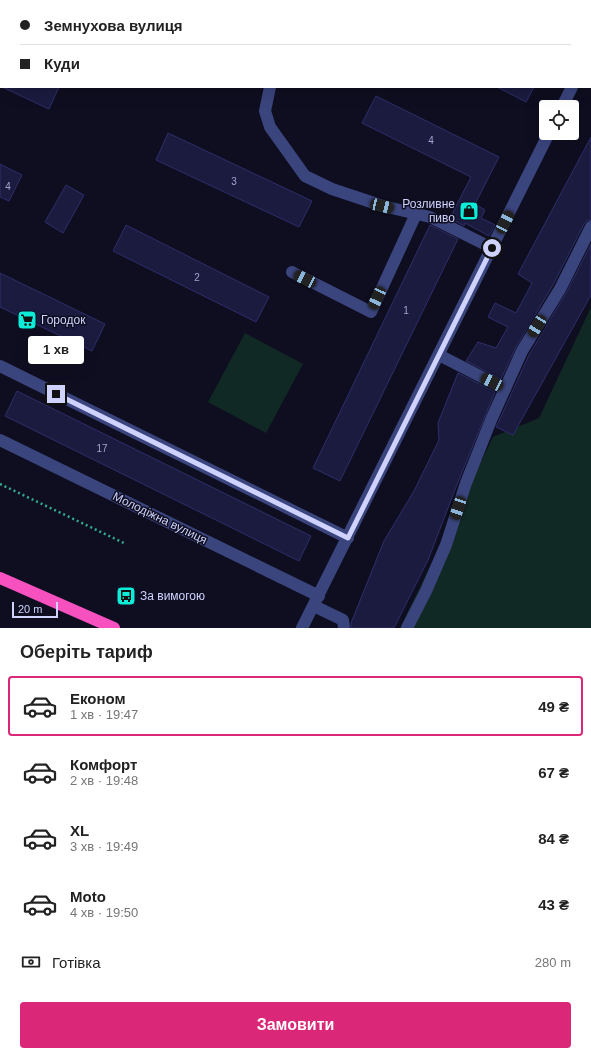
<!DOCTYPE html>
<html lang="uk">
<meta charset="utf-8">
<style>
body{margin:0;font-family:Helvetica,sans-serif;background:#f6f6f6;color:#222;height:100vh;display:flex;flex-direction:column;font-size:15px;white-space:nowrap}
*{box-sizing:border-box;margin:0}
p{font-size:13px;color:#767676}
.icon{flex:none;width:22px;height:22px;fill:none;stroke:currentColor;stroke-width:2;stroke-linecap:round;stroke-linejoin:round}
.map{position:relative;height:628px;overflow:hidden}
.details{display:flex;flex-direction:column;background:#fff;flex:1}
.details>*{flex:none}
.hud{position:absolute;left:0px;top:0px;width:591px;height:88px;box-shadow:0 4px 16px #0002;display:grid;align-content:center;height:88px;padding:0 20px;background:#fff}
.controls{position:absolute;left:539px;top:100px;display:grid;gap:8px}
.controls a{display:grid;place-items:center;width:40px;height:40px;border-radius:4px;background:#fff;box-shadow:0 4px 16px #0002;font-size:20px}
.scale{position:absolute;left:12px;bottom:10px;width:46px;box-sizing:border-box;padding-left:4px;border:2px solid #cfd2fd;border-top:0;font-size:11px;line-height:14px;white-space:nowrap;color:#cfd2fd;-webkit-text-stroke:3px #0e0e20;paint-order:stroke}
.end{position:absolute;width:18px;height:18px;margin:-9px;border:5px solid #cfd2fd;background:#111;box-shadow:0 0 0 2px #111}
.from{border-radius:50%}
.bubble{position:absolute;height:28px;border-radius:4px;background:#fff;box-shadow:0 4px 16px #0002;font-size:13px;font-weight:800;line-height:28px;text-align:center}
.car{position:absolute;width:12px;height:24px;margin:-12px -6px;border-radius:5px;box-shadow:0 0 3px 1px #0007;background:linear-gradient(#222 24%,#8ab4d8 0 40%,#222 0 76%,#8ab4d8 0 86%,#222 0)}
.hud b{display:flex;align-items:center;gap:14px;height:38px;font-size:15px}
.hud b+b{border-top:1px solid #e0e0e0}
.hud i{width:10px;height:10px;background:#222}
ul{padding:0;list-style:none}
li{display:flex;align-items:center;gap:12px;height:60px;margin:0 8px 6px;padding:0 12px;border:2px solid transparent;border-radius:4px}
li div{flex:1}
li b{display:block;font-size:15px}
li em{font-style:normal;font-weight:800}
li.selected{border-color:#db2777}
li>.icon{width:36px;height:36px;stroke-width:1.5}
h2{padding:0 20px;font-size:18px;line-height:48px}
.pay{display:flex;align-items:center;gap:10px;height:44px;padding:0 20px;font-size:15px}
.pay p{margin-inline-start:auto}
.primary-button{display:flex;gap:8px;margin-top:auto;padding:8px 20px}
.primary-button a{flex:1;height:46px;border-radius:4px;background:#db2777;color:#fff;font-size:16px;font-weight:800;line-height:46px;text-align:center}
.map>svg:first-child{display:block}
</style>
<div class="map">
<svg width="591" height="628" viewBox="0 0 591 628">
<rect width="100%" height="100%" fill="#0e0e20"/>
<!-- green -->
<g fill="#112924">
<path d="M591 307V628H400L493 437 539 418Z"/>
<path d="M245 333 303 364 266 433 208 402Z"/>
</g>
<!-- building -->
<g fill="#1b1b40" stroke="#2e2e6b">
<path d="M2 87H59L49 109Z"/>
<path d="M497 87H534L526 102Z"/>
<path d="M376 96 499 157 475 204 485 210 481 218 495 225 489 236 465 223 464 226 450 218 471 177 362 123Z"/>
<path d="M168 133 312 201 299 227 156 160Z"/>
<path d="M591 137V220L587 221 584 224 553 285 516 347 501 379 466 361 478 342 496 348 508 327 488 317 495 303 516 313 532 283 518 274Z"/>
<path d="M0 164 22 175 9 201 0 197Z"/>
<path d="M66 185 84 195 63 233 45 222Z"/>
<path d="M126 225 269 297 256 322 113 251Z"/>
<path d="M430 225 458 239 340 481 313 468Z"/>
<path d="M591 244V295L513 435 496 427 498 423 529 355 566 293Z"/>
<path d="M0 273 105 324 92 351 0 307Z"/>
<path d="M458 373 495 392 458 482 428 560 394 628H351V623L384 541 414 491 439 440 438 423Z"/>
<path d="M17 391 311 536 299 561 5 416Z"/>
</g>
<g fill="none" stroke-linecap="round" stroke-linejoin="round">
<!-- path -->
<path stroke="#33ac8e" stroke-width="2.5" stroke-dasharray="2 3" stroke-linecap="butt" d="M0 484 126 544"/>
<!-- minor -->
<g stroke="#3b457d" stroke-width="12">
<path d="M590 51 591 49"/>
<path d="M270 87 265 111 270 127 305 176 332 189 383 206 430 217 492 248"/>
<path d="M562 107 572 87"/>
<path d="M292 272 371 312 416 214"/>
<path d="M439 355 505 389"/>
<path d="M0 366 348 538"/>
<path d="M0 440 319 596"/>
<path d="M314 606 343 620 344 628"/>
<path d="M302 628 549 133"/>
<path d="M407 628 426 591 446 545 466 483 491 420 522 351 560 289 591 227"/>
</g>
<!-- highway -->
<path stroke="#f750bf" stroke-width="12" d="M0 578 114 628"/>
</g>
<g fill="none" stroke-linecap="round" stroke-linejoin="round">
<!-- route -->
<path stroke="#cfd2fd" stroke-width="5" d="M56 394 348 538 492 248"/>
</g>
<!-- icons -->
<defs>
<g id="shop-square" transform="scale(1)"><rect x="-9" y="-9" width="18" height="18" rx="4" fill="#0becd9" stroke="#0e0e20"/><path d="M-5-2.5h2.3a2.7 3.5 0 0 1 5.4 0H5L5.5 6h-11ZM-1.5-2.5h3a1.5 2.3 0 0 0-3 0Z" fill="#111"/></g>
<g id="supermarket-square" transform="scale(1)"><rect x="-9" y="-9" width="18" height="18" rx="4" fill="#0becd9" stroke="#0e0e20"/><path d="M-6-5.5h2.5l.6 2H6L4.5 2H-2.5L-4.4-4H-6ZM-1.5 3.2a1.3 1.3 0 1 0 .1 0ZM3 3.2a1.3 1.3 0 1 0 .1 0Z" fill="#111"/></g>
<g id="bus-square" transform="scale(1)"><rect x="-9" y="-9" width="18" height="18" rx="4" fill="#0becd9" stroke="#0e0e20"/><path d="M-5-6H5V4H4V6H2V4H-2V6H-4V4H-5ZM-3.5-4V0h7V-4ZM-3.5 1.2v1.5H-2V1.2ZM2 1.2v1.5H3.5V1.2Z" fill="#111"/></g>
</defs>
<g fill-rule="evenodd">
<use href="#shop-square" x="469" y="211"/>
<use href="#supermarket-square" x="27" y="320"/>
<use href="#bus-square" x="126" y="596"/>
</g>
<g text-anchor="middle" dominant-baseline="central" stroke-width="3" stroke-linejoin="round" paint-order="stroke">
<!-- number labels -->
<g font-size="10" fill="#a2a4ce">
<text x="431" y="140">4</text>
<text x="234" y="181">3</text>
<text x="8" y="186">4</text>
<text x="197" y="277">2</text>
<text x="406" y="310">1</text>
<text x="102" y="448">17</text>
</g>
<!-- poi labels -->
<g font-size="12" fill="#cfd2fd" stroke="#0e0e20" text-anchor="start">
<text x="455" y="204" text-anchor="end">Розливне<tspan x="455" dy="14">пиво</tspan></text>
<text x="41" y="320">Городок</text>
<text x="140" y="596">За вимогою</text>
</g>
<!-- street labels -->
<g font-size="12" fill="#cfd2fd" stroke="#0e0e20">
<text transform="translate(160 518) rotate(26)">Молодіжна вулиця</text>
</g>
</g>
</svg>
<div class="controls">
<a><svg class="icon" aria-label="locate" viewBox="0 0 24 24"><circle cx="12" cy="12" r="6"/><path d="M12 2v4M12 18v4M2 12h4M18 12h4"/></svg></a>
</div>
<div class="scale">20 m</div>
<i class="end from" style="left:492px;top:248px"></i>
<i class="end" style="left:56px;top:394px"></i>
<div class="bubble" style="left:28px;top:336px;width:56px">1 хв</div>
<i class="car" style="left:382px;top:206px;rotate:103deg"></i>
<i class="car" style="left:505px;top:222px;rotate:27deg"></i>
<i class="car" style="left:305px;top:279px;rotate:297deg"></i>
<i class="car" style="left:377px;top:298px;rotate:205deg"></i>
<i class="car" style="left:537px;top:326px;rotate:212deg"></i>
<i class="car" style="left:492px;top:382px;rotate:297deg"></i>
<i class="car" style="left:458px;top:508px;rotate:198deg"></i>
<div class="hud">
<b><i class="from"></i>Земнухова вулиця</b>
<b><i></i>Куди</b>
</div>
</div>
<section class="details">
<h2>Оберіть тариф</h2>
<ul>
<li class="selected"><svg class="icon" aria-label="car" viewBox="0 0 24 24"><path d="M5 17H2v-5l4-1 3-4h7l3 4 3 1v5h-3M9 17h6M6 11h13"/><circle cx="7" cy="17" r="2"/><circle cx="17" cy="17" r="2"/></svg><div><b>Економ</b><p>1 хв · 19:47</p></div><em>49 ₴</em></li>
<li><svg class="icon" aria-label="car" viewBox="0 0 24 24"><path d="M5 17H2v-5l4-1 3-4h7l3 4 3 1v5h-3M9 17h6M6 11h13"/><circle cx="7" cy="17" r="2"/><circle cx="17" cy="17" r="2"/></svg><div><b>Комфорт</b><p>2 хв · 19:48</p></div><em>67 ₴</em></li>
<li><svg class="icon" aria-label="car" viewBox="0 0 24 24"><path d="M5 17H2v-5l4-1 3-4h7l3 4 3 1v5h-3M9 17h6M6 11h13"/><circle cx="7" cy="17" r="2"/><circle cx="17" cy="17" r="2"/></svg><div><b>XL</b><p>3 хв · 19:49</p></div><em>84 ₴</em></li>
<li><svg class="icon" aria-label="car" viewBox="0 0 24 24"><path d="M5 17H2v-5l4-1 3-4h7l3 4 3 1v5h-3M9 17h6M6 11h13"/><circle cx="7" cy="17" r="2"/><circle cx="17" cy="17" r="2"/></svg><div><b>Moto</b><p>4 хв · 19:50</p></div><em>43 ₴</em></li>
</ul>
<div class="pay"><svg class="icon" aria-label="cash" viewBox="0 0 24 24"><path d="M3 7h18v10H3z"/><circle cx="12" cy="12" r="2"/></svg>Готівка<p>280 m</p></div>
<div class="primary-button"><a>Замовити</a></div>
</section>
